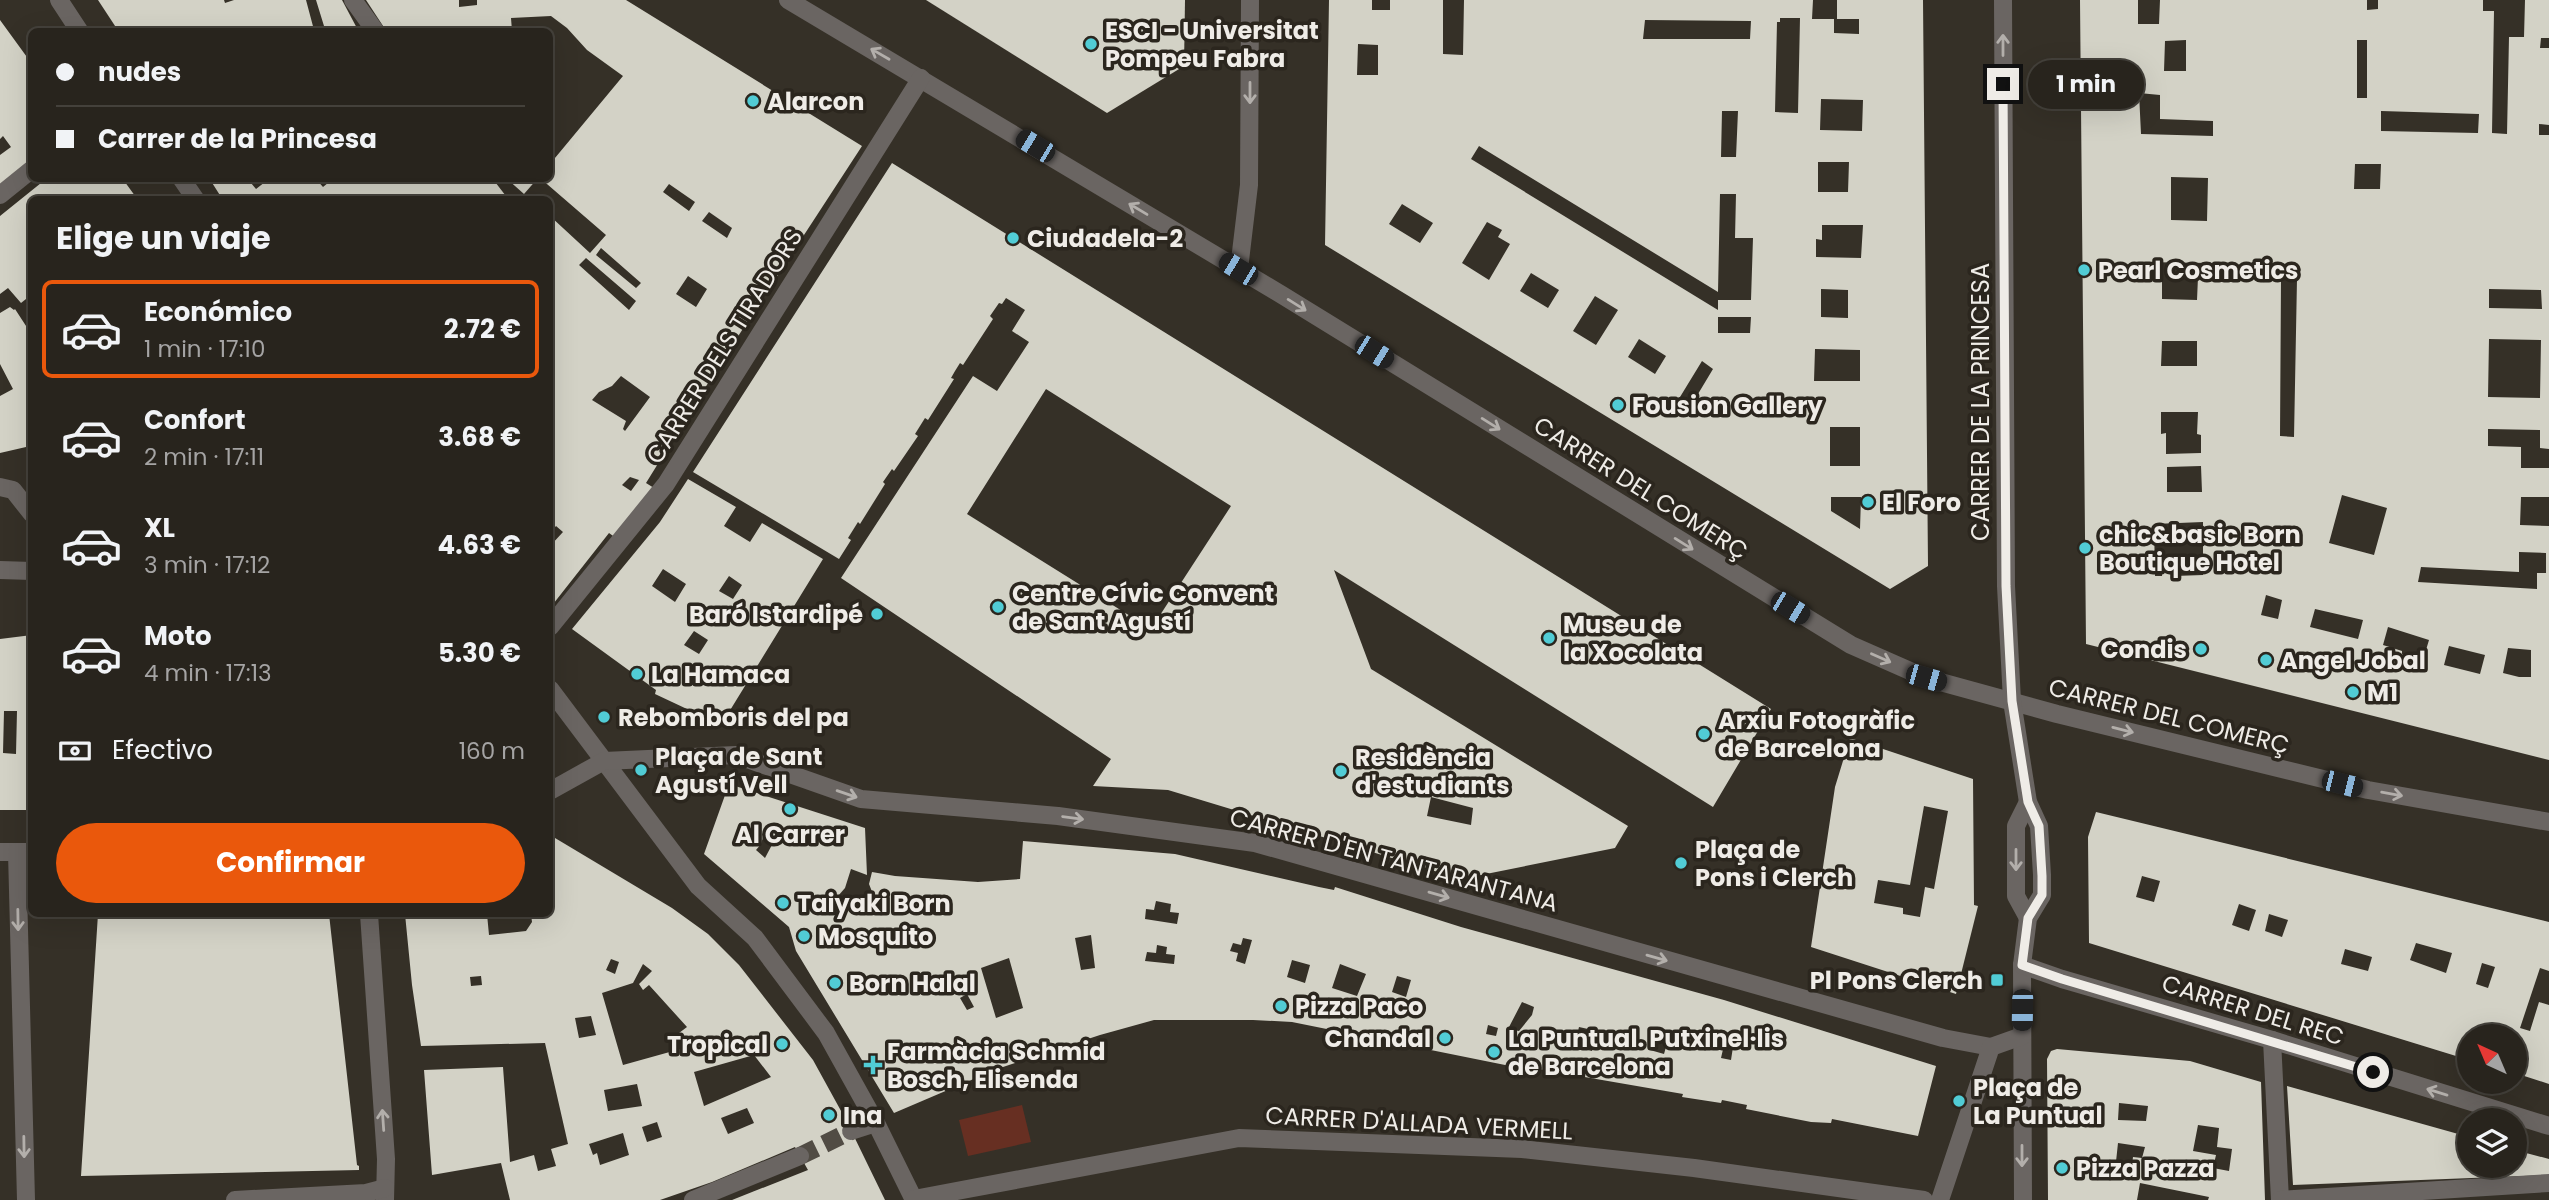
<!DOCTYPE html>
<html lang="es">
<meta charset="utf-8">
<style>
body{margin:0;font-family:Poppins,sans-serif;background:#302c26;color:#f1f3f6;height:100vh;display:flex;flex-direction:column;font-size:26px;white-space:nowrap}
*{box-sizing:border-box;margin:0}
p{font-size:23px;color:#a5a4a4}
.icon{flex:none;width:38px;height:38px;fill:none;stroke:currentColor;stroke-width:2;stroke-linecap:round;stroke-linejoin:round}
.map{position:relative;flex:1;overflow:hidden}
.details{position:absolute;left:28px;top:196px;width:525px;height:721px;display:flex;flex-direction:column;background:#28241d;border-radius:10px;box-shadow:0 7px 28px #0002,0 0 0 2px #44413b}
.details>*{flex:none}
.top-card{position:absolute;left:28px;top:28px;width:525px;height:154px;border-radius:10px;box-shadow:0 7px 28px #0002,0 0 0 2px #44413b;display:grid;align-content:center;height:154px;padding:0 28px;background:#28241d}
.needle{width:46px;rotate:316deg}
.tools{position:absolute;left:2457px;top:1024px;display:grid;gap:14px}
.tools a{display:grid;place-items:center;width:70px;height:70px;border-radius:50%;background:#28241d;box-shadow:0 7px 28px #0002,0 0 0 2px #44413b;font-size:35px}
.end{position:absolute;width:32px;height:32px;margin:-16px;border:9px solid #efece7;background:#111;box-shadow:0 0 0 4px #111}
.from{border-radius:50%}
.bubble{position:absolute;height:49px;border-radius:24px;background:#28241d;box-shadow:0 7px 28px #0002,0 0 0 2px #44413b;font-size:23px;font-weight:700;line-height:49px;text-align:center}
.car{position:absolute;width:21px;height:42px;margin:-21px -10px;border-radius:9px;box-shadow:0 0 5px 2px #0007;background:linear-gradient(#222 24%,#8ab4d8 0 40%,#222 0 76%,#8ab4d8 0 86%,#222 0)}
.top-card b{display:flex;align-items:center;gap:24px;height:66px;font-size:26px}
.top-card b+b{border-top:2px solid #44413b}
.top-card i{width:18px;height:18px;background:#f1f3f6}
ul{padding:0;list-style:none}
li{display:flex;align-items:center;gap:21px;height:98px;margin:0 14px 10px;padding:0 14px;border:4px solid transparent;border-radius:10px}
li div{flex:1}
li b{display:block;font-size:26px}
li em{font-style:normal;font-weight:700}
li.selected{border-color:#ea580c}
li>.icon{width:63px;height:63px;stroke-width:1.5}
h2{padding:0 28px;font-size:32px;line-height:84px}
.pay{display:flex;align-items:center;gap:18px;height:77px;padding:0 28px;font-size:26px}
.pay p{margin-inline-start:auto}
.cta{display:flex;gap:14px;margin-top:auto;padding:14px 28px}
.cta a{flex:1;height:80px;border-radius:42px;background:#ea580c;color:#fff;font-size:28px;font-weight:700;line-height:80px;text-align:center}
.map>svg:first-child{display:block}
</style>
<div class="map">
<svg width="2549" height="1200" viewBox="0 0 2549 1200">
<rect width="100%" height="100%" fill="#353027"/>
<!-- green -->
<path fill="#672f22" d="M1022 1105 1031 1142 968 1156 959 1120Z"/>
<!-- building -->
<g fill="#d3d2c6" fill-rule="evenodd">
<path d="M98 0H224L225 3 234 0H306L314 30 324 26 316 0H342L359 32H119Z"/>
<path d="M366 0H459V7L477 5V0H626L862 146 718 367 646 483 654 488 616 538 609 533 550 608V544L551 545 563 532 556 526 550 533V216L590 253 606 235 540 178H550V164L623 76 587 50 567 28 551 16 511 18 512 31 387 32ZM669 184 695 202 689 211 663 192ZM709 212 732 228 727 238 702 221ZM601 248 641 283 636 288 596 255ZM586 258 636 301 629 310 579 265ZM688 276 707 289 696 307 676 294ZM621 376 650 397 625 431 623 429 626 421 592 400 599 392 612 386ZM630 477 639 480 631 491 622 485Z"/>
<path d="M926 0H1185L1184 66 1107 113Z"/>
<path d="M1329 0H1372V10H1390V0H1443V54L1463 55 1464 0H1813L1812 19H1834V33L1859 34V19H1837V0H1923L1928 566 1890 589 1325 245ZM1780 18H1800L1798 113 1775 112 1777 22H1780ZM1645 20 1751 21 1750 39H1643ZM1358 44 1378 45V75H1357ZM1821 99 1863 100 1862 131 1820 130ZM1722 111H1738L1736 157H1721ZM1479 146 1718 292 1720 194H1736L1735 238H1753L1751 300H1718V310L1471 159ZM1818 162H1849L1848 192H1818ZM1402 204 1433 223 1420 243 1389 224ZM1487 222 1502 230 1498 237 1510 244 1489 280 1462 263ZM1822 225H1863L1861 258 1816 257V239L1822 240ZM1531 273 1559 290 1548 308 1520 291ZM1821 289 1848 290V318L1821 317ZM1595 296 1618 310 1596 345 1573 331ZM1718 317H1751L1750 333H1718ZM1639 339 1666 356 1655 374 1628 357ZM1815 349 1860 350V381H1814ZM1702 361 1713 369 1692 404 1680 397ZM1830 427H1860V466H1830ZM1831 497H1861L1860 529 1831 511Z"/>
<path d="M2080 0H2138V24H2159L2160 0H2367V10L2378 9V0H2483V11H2494L2492 133 2507 134 2509 37H2524L2525 0H2549V38H2541L2540 48H2549V125L2539 124V135H2549V449L2540 448V430L2488 429V446L2521 447V468H2549V497H2521L2520 525 2549 526V760L2086 644ZM2186 40V71H2164L2165 41ZM2357 40H2367V98H2357ZM2139 93 2160 95V119L2213 121V136L2141 134ZM2381 111 2479 114 2478 133 2381 131ZM2355 164H2381L2380 189H2354ZM2171 177 2208 178 2207 221 2171 220ZM2140 262 2211 263 2212 277H2198L2197 300 2162 299V276L2140 275ZM2281 278 2297 279 2294 437 2280 436ZM2489 289 2541 290 2542 309 2489 308ZM2489 339 2541 340 2540 398 2488 397ZM2162 341H2197V366H2161ZM2161 412H2198L2197 434 2201 435V453L2166 454V433L2161 434ZM2201 466 2202 492H2167V467ZM2342 495 2387 508 2374 555 2329 543ZM2203 522V575L2175 576 2174 563H2163L2162 576H2155L2154 524ZM2519 552 2546 553V573H2537V589L2418 582 2421 567 2519 572ZM2266 595 2282 600 2278 619 2261 615ZM2315 609 2363 620 2358 639 2310 627ZM2388 627 2429 640 2423 660 2402 654V651L2383 645ZM2449 646 2485 655 2480 674 2444 665ZM2508 648 2531 650V677H2519L2503 673Z"/>
<path d="M0 20 32 64V171L0 188V155L11 147 3 136 0 139Z"/>
<path d="M892 163 1771 709 1713 807 1334 570 1371 669 1628 826 1615 848 1461 879 1168 790 1093 786 1111 759 841 578 973 376 997 391 1029 342 1012 331 1025 310 1006 298 1002 304 999 303 990 316 993 319 963 365 960 363 955 371 951 378 954 379 928 420 925 418 915 434 918 436 894 471 892 469 883 482 885 484 860 524 858 522 848 538 851 540 839 559 693 472ZM1046 389 1231 506 1151 629 967 514ZM1431 797 1473 808 1471 825 1427 816Z"/>
<path d="M37 178H122L138 200H32V307L26 299 21 303 8 288 0 294V216L41 183Z"/>
<path d="M209 178H256L251 183 256 189 265 182 262 178H315L323 187 334 178H492L509 200H223Z"/>
<path d="M506 178H538L524 194Z"/>
<path d="M10 307 14 310 15 309 28 329 32 327V382L27 384 32 395V456L26 447 0 453V396L13 389 0 364V313Z"/>
<path d="M688 479 736 507 724 526 750 542 762 523 823 559 721 725 655 694 656 690 572 629 660 522ZM663 569 686 584 675 602 652 586ZM729 576 742 585 733 599 719 591ZM694 631 708 640 699 654 684 645Z"/>
<path d="M32 635V810H0V639ZM4 711H17L16 754 3 753Z"/>
<path d="M1850 738 1973 779 1974 905 1978 906 1956 994 1811 947 1835 787ZM1924 806 1948 811 1934 889 1925 887 1920 917 1903 914V908L1874 903 1878 880 1910 885Z"/>
<path d="M729 784 865 828 867 875 851 869 845 888 831 904V909L880 912 869 884 872 872 895 876 978 882 1020 879 1023 841 1175 854 1319 887 1334 890 1335 887 1461 927 1724 1000 1936 1066 1918 1136 1832 1119 1831 1123 1811 1122 1746 1109 1747 1105 1722 1100 1721 1103 1682 1097 1683 1094 1516 1065 1515 1067 1292 1022 1253 1020H1154L1100 1035 997 1069 894 1113 796 951 789 927 704 854ZM763 837 774 841 765 858 756 850 761 844ZM1156 901 1171 904 1170 912 1179 913 1177 924 1145 919 1146 909 1154 910ZM1091 935 1095 968 1081 970 1075 938ZM1243 938 1252 940 1245 964 1236 961 1238 953 1230 951 1233 943 1241 945ZM1157 945 1167 947 1166 954 1175 955 1174 964 1145 961 1147 952 1156 953ZM1009 958 1023 1008 996 1018 981 968ZM1292 960 1310 965 1305 983 1287 977ZM1340 964 1366 974 1357 996 1332 988ZM1397 976 1411 980 1406 997 1392 992ZM967 994 974 1007 967 1010 960 998ZM1522 1002 1534 1007 1532 1015 1519 1031 1508 1029ZM1488 1025 1498 1028 1496 1036 1486 1034ZM1579 1027 1597 1031 1592 1051 1574 1047ZM1655 1036 1668 1040 1664 1054 1650 1050ZM1724 1045 1733 1047 1731 1060 1721 1058Z"/>
<path d="M2096 812 2549 922V971L2540 968 2520 1028 2530 1031 2539 1002 2549 1005V1084L2515 1073V1036H2469V1060L2089 943 2088 837ZM2142 876 2160 881 2154 902 2136 897ZM2239 904 2256 910 2249 931 2232 925ZM2269 914 2288 920 2282 937 2265 931ZM2416 943 2452 953 2446 973 2410 960ZM2345 949 2372 957 2368 971 2341 964ZM2482 963 2495 967 2488 988 2476 984Z"/>
<path d="M550 835 672 908 708 934 739 965 813 1060 846 1120 885 1200H732L808 1170 795 1147 712 1182 660 1200H510L501 1163 432 1175 424 1070 503 1067 510 1162 534 1155 538 1171 556 1166 551 1149 568 1144 545 1043 421 1046 412 985 405 914H487L489 935 526 931 532 922 531 914H550ZM611 959 619 962 615 974 606 970ZM643 964 652 971 639 984 643 990 649 985 687 1027 675 1036 684 1048 623 1065 602 993 633 983ZM481 976 482 985 471 986 470 977ZM591 1016 596 1035 579 1038 575 1018ZM754 1055 771 1077 704 1106 694 1072ZM637 1084 642 1106 608 1111 604 1090ZM747 1108 754 1123 728 1134 721 1118ZM657 1122 662 1137 647 1142 642 1127ZM623 1133 629 1155 600 1165 597 1153 593 1155 589 1144Z"/>
<path d="M98 914H329L357 1165 359 1166V1170L81 1176Z"/>
<path d="M2057 1049 2190 1061 2261 1082 2265 1200H2208L2209 1197 2140 1183 2137 1200H2048L2047 1059 2051 1051ZM2119 1103 2148 1106 2146 1121 2118 1120ZM2198 1125 2219 1128 2217 1147 2232 1149 2229 1171 2213 1168 2216 1155 2193 1151ZM2118 1143 2145 1147 2142 1158 2133 1157 2131 1173 2115 1171Z"/>
<path d="M2287 1086 2469 1137V1166H2515V1150L2549 1159V1175L2293 1185Z"/>
</g>
<g fill="none" stroke-linecap="round" stroke-linejoin="round">
<!-- street-tunnel -->
<path stroke="#514c44" stroke-width="18" stroke-dasharray="18 9" stroke-linecap="butt" d="M800 1156 851 1131"/>
<!-- street -->
<g stroke="#6a6562" stroke-width="18">
<path d="M59 0 80 32"/>
<path d="M353 0 376 32"/>
<path d="M788 0 1282 295 1851 645 1926 678 2057 714 2368 790 2549 822"/>
<path d="M2003 0 2006 586 2012 701 2028 802 2039 826 2042 875V895L2028 918 2022 965 2023 1200"/>
<path d="M181 178 196 200"/>
<path d="M0 195 31 170"/>
<path d="M1239 269 1249 185 1250 0"/>
<path d="M0 487 13 490 32 514"/>
<path d="M0 570 32 571"/>
<path d="M550 627 666 484 921 78"/>
<path d="M550 689 698 886 755 938 826 1033 876 1123 914 1200"/>
<path d="M550 791 604 761 736 755 861 799 1058 816 1255 843 1943 1038 1991 1047"/>
<path d="M2028 802 2016 826V896L2028 918"/>
<path d="M0 852H32"/>
<path d="M17 852 26 1200"/>
<path d="M369 914 386 1159 385 1200"/>
<path d="M2022 965 2062 979 2272 1040 2549 1126"/>
<path d="M2272 1040 2280 1200"/>
<path d="M851 1131 876 1123"/>
<path d="M914 1199 1239 1138 1522 1149 1694 1168 1924 1200"/>
<path d="M235 1200 366 1193 385 1188"/>
<path d="M693 1200 800 1156"/>
<path d="M1940 1200 1991 1047 2022 1036"/>
<path d="M2280 1200 2549 1183"/>
</g>
</g>
<!-- one-way arrows -->
<defs><path id="oneway-shaft" d="M-6 0H5M1.5-3L5.5 0L1.5 3" fill="none" stroke-width="1.6" stroke-linecap="round" stroke-linejoin="round" transform="scale(1.75)"/></defs>
<g stroke="#b3afab">
<use href="#oneway-shaft" transform="translate(2003 45) rotate(-90)"/>
<use href="#oneway-shaft" transform="translate(880 54) rotate(-150)"/>
<use href="#oneway-shaft" transform="translate(1250 93) rotate(90)"/>
<use href="#oneway-shaft" transform="translate(1138 209) rotate(-149)"/>
<use href="#oneway-shaft" transform="translate(1297 305) rotate(32)"/>
<use href="#oneway-shaft" transform="translate(1491 424) rotate(32)"/>
<use href="#oneway-shaft" transform="translate(1684 544) rotate(32)"/>
<use href="#oneway-shaft" transform="translate(1881 658) rotate(24)"/>
<use href="#oneway-shaft" transform="translate(2123 730) rotate(14)"/>
<use href="#oneway-shaft" transform="translate(847 794) rotate(19)"/>
<use href="#oneway-shaft" transform="translate(2392 794) rotate(10)"/>
<use href="#oneway-shaft" transform="translate(1073 818) rotate(8)"/>
<use href="#oneway-shaft" transform="translate(2016 860) rotate(90)"/>
<use href="#oneway-shaft" transform="translate(1439 895) rotate(16)"/>
<use href="#oneway-shaft" transform="translate(18 920) rotate(89)"/>
<use href="#oneway-shaft" transform="translate(1657 958) rotate(16)"/>
<use href="#oneway-shaft" transform="translate(2437 1092) rotate(-163)"/>
<use href="#oneway-shaft" transform="translate(383 1120) rotate(-94)"/>
<use href="#oneway-shaft" transform="translate(24 1147) rotate(89)"/>
<use href="#oneway-shaft" transform="translate(2022 1156) rotate(90)"/>
</g>
<g fill="none" stroke-linecap="round" stroke-linejoin="round">
<!-- route -->
<path stroke="#efece7" stroke-width="9" d="M2003 84 2006 586 2012 701 2028 802 2039 826 2042 876V895L2028 918 2022 965 2062 979 2373 1072"/>
</g>
<!-- markers -->
<g fill="#51ccd5" stroke="#2b261e" stroke-width="2.5">
<circle cx="1091" cy="44" r="7"/>
<circle cx="753" cy="101" r="7"/>
<circle cx="1013" cy="238" r="7"/>
<circle cx="2084" cy="270" r="7"/>
<circle cx="1618" cy="405" r="7"/>
<circle cx="1868" cy="502" r="7"/>
<circle cx="2085" cy="548" r="7"/>
<circle cx="998" cy="607" r="7"/>
<circle cx="877" cy="614" r="7"/>
<circle cx="1549" cy="638" r="7"/>
<circle cx="2201" cy="649" r="7"/>
<circle cx="2266" cy="660" r="7"/>
<circle cx="637" cy="674" r="7"/>
<circle cx="2353" cy="692" r="7"/>
<circle cx="604" cy="717" r="7"/>
<circle cx="1704" cy="734" r="7"/>
<circle cx="641" cy="770" r="7"/>
<circle cx="1341" cy="771" r="7"/>
<circle cx="790" cy="809" r="7"/>
<circle cx="1681" cy="863" r="7"/>
<circle cx="783" cy="903" r="7"/>
<circle cx="804" cy="936" r="7"/>
<rect x="1990" y="973" width="14" height="14" rx="3.5"/>
<circle cx="835" cy="983" r="7"/>
<circle cx="1281" cy="1006" r="7"/>
<circle cx="1445" cy="1038" r="7"/>
<circle cx="782" cy="1044" r="7"/>
<circle cx="1494" cy="1052" r="7"/>
<path d="M869.5 1054.5h7v7h7v7h-7v7h-7v-7h-7v-7h7z"/>
<circle cx="1959" cy="1101" r="7"/>
<circle cx="829" cy="1115" r="7"/>
<circle cx="2062" cy="1168" r="7"/>
</g>
<g text-anchor="middle" dominant-baseline="central" stroke-width="7" stroke-linejoin="round" paint-order="stroke">
<!-- poi labels -->
<g font-size="24" font-weight="bold" fill="#efece7" stroke="#2b261e" text-anchor="start">
<text x="1105" y="30">ESCI - Universitat<tspan x="1105" dy="28">Pompeu Fabra</tspan></text>
<text x="767" y="101">Alarcon</text>
<text x="1027" y="238">Ciudadela-2</text>
<text x="2098" y="270">Pearl Cosmetics</text>
<text x="1632" y="405">Fousion Gallery</text>
<text x="1882" y="502">El Foro</text>
<text x="2099" y="534">chic&amp;basic Born<tspan x="2099" dy="28">Boutique Hotel</tspan></text>
<text x="1012" y="593">Centre Cívic Convent<tspan x="1012" dy="28">de Sant Agustí</tspan></text>
<text x="863" y="614" text-anchor="end">Baró Istardipé</text>
<text x="1563" y="624">Museu de<tspan x="1563" dy="28">la Xocolata</tspan></text>
<text x="2187" y="649" text-anchor="end">Condis</text>
<text x="2280" y="660">Angel Jobal</text>
<text x="651" y="674">La Hamaca</text>
<text x="2367" y="692">M1</text>
<text x="618" y="717">Rebomboris del pa</text>
<text x="1718" y="720">Arxiu Fotogràfic<tspan x="1718" dy="28">de Barcelona</tspan></text>
<text x="655" y="756">Plaça de Sant<tspan x="655" dy="28">Agustí Vell</tspan></text>
<text x="1355" y="757">Residència<tspan x="1355" dy="28">d'estudiants</tspan></text>
<text x="790" y="834" text-anchor="middle">Al Carrer</text>
<text x="1695" y="849">Plaça de<tspan x="1695" dy="28">Pons i Clerch</tspan></text>
<text x="797" y="903">Taiyaki Born</text>
<text x="818" y="936">Mosquito</text>
<text x="1983" y="980" text-anchor="end">Pl Pons Clerch</text>
<text x="849" y="983">Born Halal</text>
<text x="1295" y="1006">Pizza Paco</text>
<text x="1431" y="1038" text-anchor="end">Chandal</text>
<text x="1508" y="1038">La Puntual. Putxinel·lis<tspan x="1508" dy="28">de Barcelona</tspan></text>
<text x="768" y="1044" text-anchor="end">Tropical</text>
<text x="887" y="1051">Farmàcia Schmid<tspan x="887" dy="28">Bosch, Elisenda</tspan></text>
<text x="1973" y="1087">Plaça de<tspan x="1973" dy="28">La Puntual</tspan></text>
<text x="843" y="1115">Ina</text>
<text x="2076" y="1168">Pizza Pazza</text>
</g>
<!-- street labels -->
<g font-size="24" fill="#efece7" stroke="#2b261e">
<text transform="translate(724 346) rotate(-58)">CARRER DELS TIRADORS</text>
<text transform="translate(1980 402) rotate(-90)">CARRER DE LA PRINCESA</text>
<text transform="translate(1641 488) rotate(32)">CARRER DEL COMERÇ</text>
<text transform="translate(2169 716) rotate(14)">CARRER DEL COMERÇ</text>
<text transform="translate(1394 860) rotate(15)">CARRER D'EN TANTARANTANA</text>
<text transform="translate(2253 1010) rotate(17)">CARRER DEL REC</text>
<text transform="translate(1419 1123) rotate(3)">CARRER D'ALLADA VERMELL</text>
</g>
</g>
</svg>
<div class="tools">
<a><svg class="needle" viewBox="-14 -14 28 28"><path d="M0-13l5 13h-10z" fill="#e53935"/><path d="M0 13l5-13h-10z" fill="#a5a4a4"/></svg></a>
<a><svg class="icon" aria-label="layers" viewBox="0 0 24 24"><path d="M12 4l9 5-9 5-9-5zM3 14l9 5 9-5"/></svg></a>
</div>
<i class="end from" style="left:2373px;top:1072px"></i>
<i class="end" style="left:2003px;top:84px"></i>
<div class="bubble" style="left:2028px;top:60px;width:116px">1 min</div>
<i class="car" style="left:1035px;top:146px;rotate:301deg"></i>
<i class="car" style="left:1238px;top:269px;rotate:301deg"></i>
<i class="car" style="left:1374px;top:352px;rotate:122deg"></i>
<i class="car" style="left:1790px;top:608px;rotate:121deg"></i>
<i class="car" style="left:1926px;top:678px;rotate:106deg"></i>
<i class="car" style="left:2342px;top:784px;rotate:104deg"></i>
<i class="car" style="left:2022px;top:1010px;rotate:181deg"></i>
<div class="top-card">
<b><i class="from"></i>nudes</b>
<b><i></i>Carrer de la Princesa</b>
</div>
<section class="details">
<h2>Elige un viaje</h2>
<ul>
<li class="selected"><svg class="icon" aria-label="car" viewBox="0 0 24 24"><path d="M5 17H2v-5l4-1 3-4h7l3 4 3 1v5h-3M9 17h6M6 11h13"/><circle cx="7" cy="17" r="2"/><circle cx="17" cy="17" r="2"/></svg><div><b>Económico</b><p>1 min · 17:10</p></div><em>2.72 €</em></li>
<li><svg class="icon" aria-label="car" viewBox="0 0 24 24"><path d="M5 17H2v-5l4-1 3-4h7l3 4 3 1v5h-3M9 17h6M6 11h13"/><circle cx="7" cy="17" r="2"/><circle cx="17" cy="17" r="2"/></svg><div><b>Confort</b><p>2 min · 17:11</p></div><em>3.68 €</em></li>
<li><svg class="icon" aria-label="car" viewBox="0 0 24 24"><path d="M5 17H2v-5l4-1 3-4h7l3 4 3 1v5h-3M9 17h6M6 11h13"/><circle cx="7" cy="17" r="2"/><circle cx="17" cy="17" r="2"/></svg><div><b>XL</b><p>3 min · 17:12</p></div><em>4.63 €</em></li>
<li><svg class="icon" aria-label="car" viewBox="0 0 24 24"><path d="M5 17H2v-5l4-1 3-4h7l3 4 3 1v5h-3M9 17h6M6 11h13"/><circle cx="7" cy="17" r="2"/><circle cx="17" cy="17" r="2"/></svg><div><b>Moto</b><p>4 min · 17:13</p></div><em>5.30 €</em></li>
</ul>
<div class="pay"><svg class="icon" aria-label="cash" viewBox="0 0 24 24"><path d="M3 7h18v10H3z"/><circle cx="12" cy="12" r="2"/></svg>Efectivo<p>160 m</p></div>
<div class="cta"><a>Confirmar</a></div>
</section>
</div>
